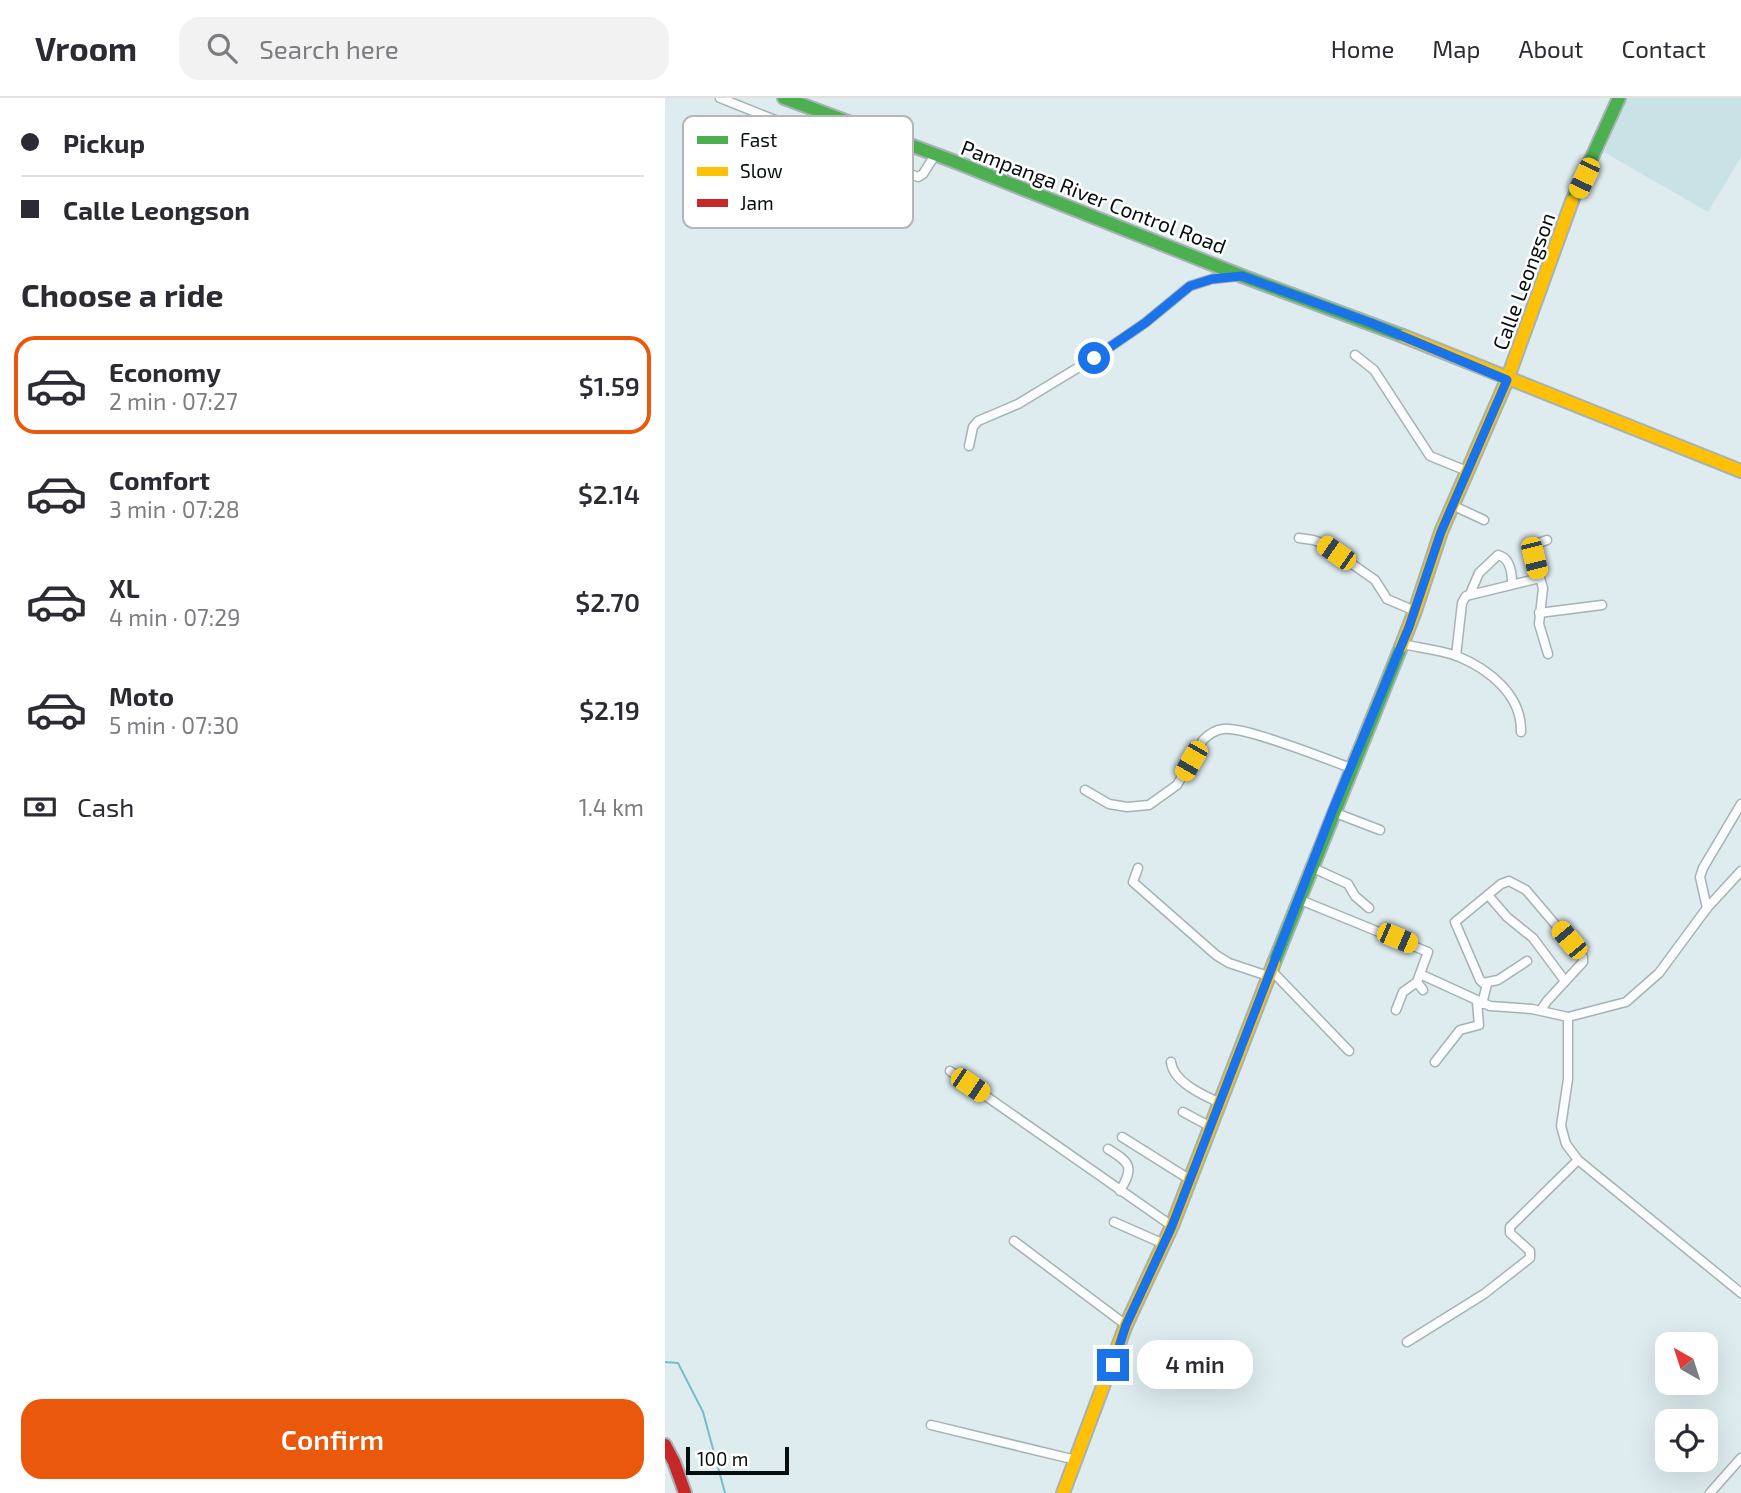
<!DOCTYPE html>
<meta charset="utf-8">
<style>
body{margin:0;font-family:"Exo 2",sans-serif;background:#f2f2f3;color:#2b2b33;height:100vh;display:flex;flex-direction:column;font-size:26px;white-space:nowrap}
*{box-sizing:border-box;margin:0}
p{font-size:23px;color:#7c7c81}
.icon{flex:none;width:38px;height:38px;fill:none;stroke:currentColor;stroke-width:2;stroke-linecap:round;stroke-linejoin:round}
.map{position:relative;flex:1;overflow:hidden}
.details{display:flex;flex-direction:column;background:#fff;width:665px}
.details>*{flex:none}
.banner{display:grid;align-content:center;height:154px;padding:0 21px;background:#fff}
.needle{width:46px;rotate:321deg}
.fabs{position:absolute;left:990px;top:1234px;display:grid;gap:14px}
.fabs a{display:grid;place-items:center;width:63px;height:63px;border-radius:14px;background:#fff;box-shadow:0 7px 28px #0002;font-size:35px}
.scale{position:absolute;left:21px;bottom:18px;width:103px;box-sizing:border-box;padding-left:7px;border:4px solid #050d0e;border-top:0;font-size:19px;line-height:24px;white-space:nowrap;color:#050d0e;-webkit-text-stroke:5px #fff;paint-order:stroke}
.end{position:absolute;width:32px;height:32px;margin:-16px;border:9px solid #1a73e8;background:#fff;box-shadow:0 0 0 4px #fff}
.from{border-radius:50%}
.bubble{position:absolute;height:49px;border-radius:21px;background:#fff;box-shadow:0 7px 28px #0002;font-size:23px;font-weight:600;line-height:49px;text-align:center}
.car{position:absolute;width:21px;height:42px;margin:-21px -10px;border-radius:9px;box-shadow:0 0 5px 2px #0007;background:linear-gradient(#f5c518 24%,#345 0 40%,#f5c518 0 76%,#345 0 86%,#f5c518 0)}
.banner b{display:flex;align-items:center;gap:24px;height:66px;font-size:26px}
.banner b+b{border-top:2px solid #e1e1e2}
.banner i{width:18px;height:18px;background:#2b2b33}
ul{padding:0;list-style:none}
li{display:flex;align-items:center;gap:21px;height:98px;margin:0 14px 10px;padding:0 7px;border:4px solid transparent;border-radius:21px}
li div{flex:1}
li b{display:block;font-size:26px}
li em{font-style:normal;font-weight:600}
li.active{border-color:#ea580c}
li>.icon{width:63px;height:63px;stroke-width:1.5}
h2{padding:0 21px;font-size:32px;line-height:84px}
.pay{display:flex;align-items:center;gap:18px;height:77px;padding:0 21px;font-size:26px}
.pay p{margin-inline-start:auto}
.primary-button{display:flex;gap:14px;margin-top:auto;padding:14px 21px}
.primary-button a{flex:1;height:80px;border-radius:21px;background:#ea580c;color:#fff;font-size:28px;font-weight:600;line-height:80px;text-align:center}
header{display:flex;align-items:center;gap:42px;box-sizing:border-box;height:98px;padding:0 35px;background:#fff;border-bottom:2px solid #e1e1e2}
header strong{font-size:33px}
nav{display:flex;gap:38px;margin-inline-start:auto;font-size:24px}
.search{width:490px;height:63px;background:#f2f2f3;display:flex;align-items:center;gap:18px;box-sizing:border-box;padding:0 24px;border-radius:21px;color:#7c7c81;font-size:26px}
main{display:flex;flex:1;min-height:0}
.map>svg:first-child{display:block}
</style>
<header>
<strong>Vroom</strong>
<div class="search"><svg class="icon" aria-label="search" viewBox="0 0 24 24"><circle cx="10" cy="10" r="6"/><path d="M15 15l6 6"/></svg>Search here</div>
<nav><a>Home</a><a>Map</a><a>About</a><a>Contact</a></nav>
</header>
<main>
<section class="details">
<div class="banner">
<b><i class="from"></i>Pickup</b>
<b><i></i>Calle Leongson</b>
</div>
<h2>Choose a ride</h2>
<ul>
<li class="active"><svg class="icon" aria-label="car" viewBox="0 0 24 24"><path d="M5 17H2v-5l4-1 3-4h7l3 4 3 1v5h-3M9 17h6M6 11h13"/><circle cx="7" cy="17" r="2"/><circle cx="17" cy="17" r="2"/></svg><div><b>Economy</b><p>2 min · 07:27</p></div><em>$1.59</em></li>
<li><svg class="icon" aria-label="car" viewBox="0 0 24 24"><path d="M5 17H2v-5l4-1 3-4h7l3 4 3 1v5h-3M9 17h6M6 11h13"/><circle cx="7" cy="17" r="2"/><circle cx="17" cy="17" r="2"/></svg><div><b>Comfort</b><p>3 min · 07:28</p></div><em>$2.14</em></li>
<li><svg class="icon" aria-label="car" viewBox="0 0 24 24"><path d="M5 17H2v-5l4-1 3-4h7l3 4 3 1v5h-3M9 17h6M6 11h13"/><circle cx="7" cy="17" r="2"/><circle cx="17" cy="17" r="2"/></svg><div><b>XL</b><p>4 min · 07:29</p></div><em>$2.70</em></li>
<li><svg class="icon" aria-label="car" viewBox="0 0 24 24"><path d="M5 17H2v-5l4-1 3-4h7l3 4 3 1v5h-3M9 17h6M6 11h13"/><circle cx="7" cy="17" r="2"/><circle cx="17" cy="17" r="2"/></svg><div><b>Moto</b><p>5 min · 07:30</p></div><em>$2.19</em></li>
</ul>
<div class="pay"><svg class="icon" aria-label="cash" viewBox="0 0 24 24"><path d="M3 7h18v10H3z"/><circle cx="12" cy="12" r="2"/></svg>Cash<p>1.4 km</p></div>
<div class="primary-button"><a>Confirm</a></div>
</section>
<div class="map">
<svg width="1076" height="1395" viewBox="0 0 1076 1395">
<rect width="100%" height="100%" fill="#deecef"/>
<!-- built -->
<path fill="#c9e2e6" d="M961 0H1076V59L1043 114 939 54Z"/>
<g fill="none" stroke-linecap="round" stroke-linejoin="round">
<!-- stream -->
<path stroke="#72bfca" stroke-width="2" d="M0 1264 13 1265 38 1314 60 1395"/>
<!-- street casing -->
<g stroke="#a6b2b4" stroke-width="11">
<g id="street">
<path d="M55 0 253 79 258 76 270 57"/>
<path d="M690 257 709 272 765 358 802 373"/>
<path d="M304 348 308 329 313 323 353 306 429 260 480 225 525 188 547 181 574 178"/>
<path d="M789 408 819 422"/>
<path d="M634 440 648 442 657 445 710 482 722 501 750 513"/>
<path d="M875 480 867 451 871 446 882 442"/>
<path d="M805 496 814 475 833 457C845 460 847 474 847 485"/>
<path d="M874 515 937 507"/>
<path d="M737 546C755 550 775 552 792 558 824 571 857 597 856 634"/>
<path d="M791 558 797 505 801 498 875 480 878 490 874 526 883 556"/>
<path d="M420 692 444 706 462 709 484 707 512 687 538 642C544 636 550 632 558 631 579 628 661 661 686 670"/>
<path d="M668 714 715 732"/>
<path d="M646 769 683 786 690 798 704 810"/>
<path d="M473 770 468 784 551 857 564 865 603 878"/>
<path d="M823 797 842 819 868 840 900 883"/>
<path d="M633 801 763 854 752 884 758 892"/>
<path d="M1042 810 1035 779 1038 770 1076 706"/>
<path d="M862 863 833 882 818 885 815 882 790 824 836 786 844 783 861 792 918 859V864L882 903 876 912"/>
<path d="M605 871 684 953"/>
<path d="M755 876 825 908 867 911 903 919 961 904 994 875 1042 810 1076 773"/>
<path d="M817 906 822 886"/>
<path d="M731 912 738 894 752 884"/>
<path d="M903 919V981L896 1028 901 1046 913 1062"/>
<path d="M506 964C508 984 538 997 555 1005"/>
<path d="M770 964 795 932 814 927 812 904"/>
<path d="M285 973 507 1128"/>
<path d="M518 1014 546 1029"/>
<path d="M457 1039 524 1081"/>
<path d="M443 1051C466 1065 469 1069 455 1093"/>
<path d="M449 1124 499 1146"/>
<path d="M349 1143 461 1227"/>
<path d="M742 1244 819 1196 865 1160V1153L845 1135V1129L913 1062 1076 1195"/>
<path d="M266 1327 411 1362"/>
<path d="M1045 1395 1076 1360"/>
</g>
</g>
<!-- fast casing -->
<g stroke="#a6b2b4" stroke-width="16">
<g id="fast">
<path d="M119 0 288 63 577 178 738 238"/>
<path d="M907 103 954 0"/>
<path d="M609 865 736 549"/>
</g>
</g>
<!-- slow casing -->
<g stroke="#a6b2b4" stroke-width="16">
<g id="slow">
<path d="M738 238 1076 373"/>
<path d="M736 549 750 513 776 434 842 282 907 103"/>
<path d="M398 1395 461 1227 507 1128 609 865"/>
</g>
</g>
<!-- jam casing -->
<g stroke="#a6b2b4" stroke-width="16">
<path id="jam" d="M0 1347 9 1364 20 1395"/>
</g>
<!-- street -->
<use href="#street" stroke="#fafcfd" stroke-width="8"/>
<!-- fast -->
<use href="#fast" stroke="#4caf50" stroke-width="12"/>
<!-- slow -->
<use href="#slow" stroke="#ffc107" stroke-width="12"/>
<!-- jam -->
<use href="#jam" stroke="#c62828" stroke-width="12"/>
</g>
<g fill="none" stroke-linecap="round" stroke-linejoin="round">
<!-- route -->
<path stroke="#1a73e8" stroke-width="9" d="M429 260 480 225 525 188 547 181 577 178 706 225 842 282 776 434 744 529 667 714 507 1128 461 1227 448 1267"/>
</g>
<g text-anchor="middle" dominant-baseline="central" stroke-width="5" stroke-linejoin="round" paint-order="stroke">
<!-- street labels -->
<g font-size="21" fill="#050d0e" stroke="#fff">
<text transform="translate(429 98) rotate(21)">Pampanga River Control Road</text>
<text transform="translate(858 183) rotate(-70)">Calle Leongson</text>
</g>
</g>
<!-- legend -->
<rect x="18" y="18" width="230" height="112" rx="10" fill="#fff" stroke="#b4b6b7" stroke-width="2"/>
<rect x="32" y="38" width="31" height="8" fill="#4caf50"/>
<rect x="32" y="69" width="31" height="9" fill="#ffc107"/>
<rect x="32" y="101" width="31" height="8" fill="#c62828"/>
<g font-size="19" fill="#050d0e">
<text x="75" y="49">Fast</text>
<text x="75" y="80">Slow</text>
<text x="75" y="112">Jam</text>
</g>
</svg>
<div class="fabs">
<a><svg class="needle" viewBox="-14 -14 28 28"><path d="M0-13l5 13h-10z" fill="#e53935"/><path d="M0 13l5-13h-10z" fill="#7c7c81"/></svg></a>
<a><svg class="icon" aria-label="locate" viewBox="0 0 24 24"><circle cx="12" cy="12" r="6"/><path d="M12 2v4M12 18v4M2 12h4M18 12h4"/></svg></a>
</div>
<div class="scale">100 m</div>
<i class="end from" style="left:429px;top:260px"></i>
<i class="end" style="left:448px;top:1267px"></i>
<div class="bubble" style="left:472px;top:1242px;width:116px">4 min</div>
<i class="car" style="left:919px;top:80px;rotate:205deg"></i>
<i class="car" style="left:671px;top:455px;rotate:305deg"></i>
<i class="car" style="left:869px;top:460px;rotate:166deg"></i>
<i class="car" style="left:526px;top:663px;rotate:210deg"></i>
<i class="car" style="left:732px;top:840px;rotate:113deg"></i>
<i class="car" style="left:904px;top:842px;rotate:320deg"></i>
<i class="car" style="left:305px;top:987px;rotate:124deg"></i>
</div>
</main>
